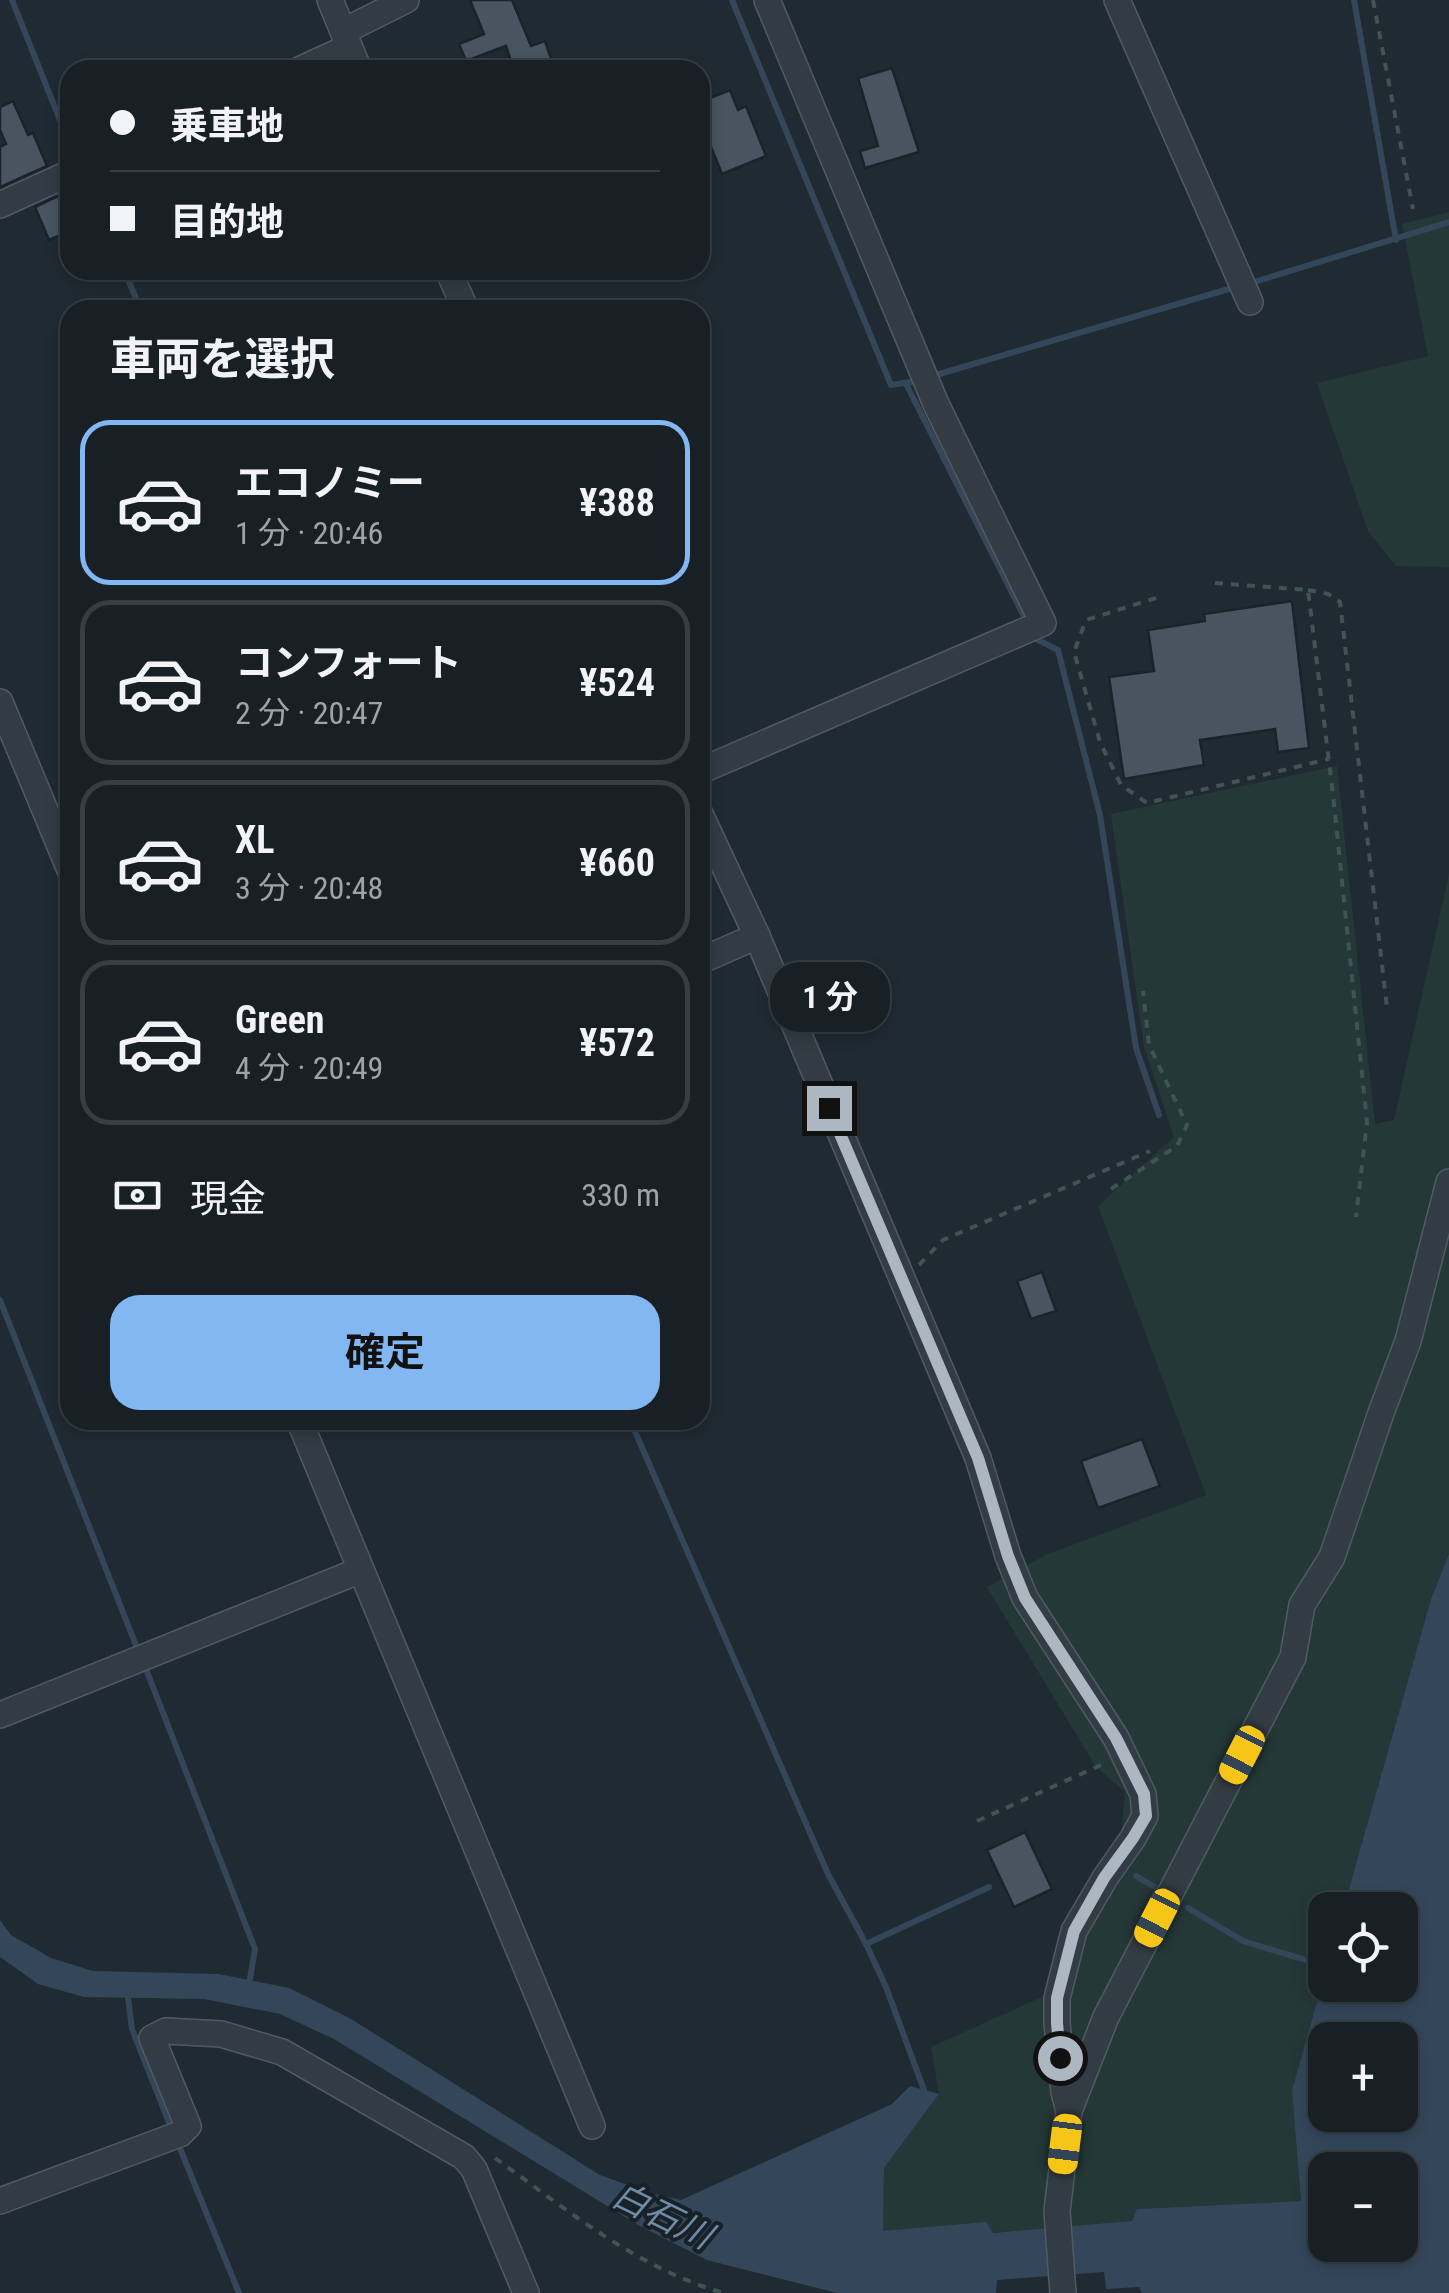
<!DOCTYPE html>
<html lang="ja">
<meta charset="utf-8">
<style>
body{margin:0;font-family:"Roboto Condensed","Noto Sans JP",sans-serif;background:#252d32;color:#f1f3f6;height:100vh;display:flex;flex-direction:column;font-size:38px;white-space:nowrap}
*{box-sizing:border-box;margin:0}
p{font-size:32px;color:#9fa3a7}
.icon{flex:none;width:55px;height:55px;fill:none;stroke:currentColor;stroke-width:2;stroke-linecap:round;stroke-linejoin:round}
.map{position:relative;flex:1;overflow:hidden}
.side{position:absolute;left:60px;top:300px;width:650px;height:1130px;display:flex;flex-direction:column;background:#182026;border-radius:30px;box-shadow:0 5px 15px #0003,0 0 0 2px #363e43}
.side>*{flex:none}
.banner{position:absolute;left:60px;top:60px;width:650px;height:220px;border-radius:30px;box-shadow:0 5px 15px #0003,0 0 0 2px #363e43;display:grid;align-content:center;height:220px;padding:0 50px;background:#182026}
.fabs{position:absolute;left:1308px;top:1892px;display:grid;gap:20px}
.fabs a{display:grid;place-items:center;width:110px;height:110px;border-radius:20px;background:#182026;box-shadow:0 5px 15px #0003,0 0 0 2px #363e43;font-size:50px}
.end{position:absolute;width:45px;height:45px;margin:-22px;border:12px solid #adb7c1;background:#111;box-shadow:0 0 0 5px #111}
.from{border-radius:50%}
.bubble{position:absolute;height:70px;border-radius:30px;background:#182026;box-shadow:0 5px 15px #0003,0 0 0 2px #363e43;font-size:32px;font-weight:700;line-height:70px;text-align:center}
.car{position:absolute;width:30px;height:60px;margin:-30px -15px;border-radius:12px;box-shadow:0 0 8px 2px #0007;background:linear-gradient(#f5c518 24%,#345 0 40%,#f5c518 0 76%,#345 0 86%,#f5c518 0)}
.banner b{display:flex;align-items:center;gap:35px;height:95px;font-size:38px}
.banner b+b{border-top:2px solid #363e43}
.banner i{width:25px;height:25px;background:#f1f3f6}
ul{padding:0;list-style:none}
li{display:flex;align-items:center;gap:30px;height:165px;margin:0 20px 15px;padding:0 30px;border:5px solid #363e43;border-radius:30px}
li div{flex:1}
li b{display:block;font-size:38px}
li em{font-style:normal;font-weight:700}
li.selected{border-color:#82b7f1}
li>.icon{width:90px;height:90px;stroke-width:1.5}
h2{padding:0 50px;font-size:45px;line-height:120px}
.pay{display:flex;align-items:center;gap:25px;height:110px;padding:0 50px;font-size:38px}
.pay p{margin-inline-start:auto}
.cta{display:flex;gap:20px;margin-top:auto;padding:20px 50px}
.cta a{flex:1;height:115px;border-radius:30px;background:#82b7f1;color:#111;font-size:40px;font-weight:700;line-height:115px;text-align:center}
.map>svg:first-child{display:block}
</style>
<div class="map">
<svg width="1449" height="2293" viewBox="0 0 1449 2293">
<rect width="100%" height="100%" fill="#202a33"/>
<!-- green -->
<g fill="#243837">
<path d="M1449 212V567L1396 566 1368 531 1317 383 1428 356 1402 224Z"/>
<path d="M1337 766 1375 1124 1394 1120 1449 874V1554L1431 1599 1343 1910H1325V1974L1292 2090 1301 2201 1138 2209 1132 2221C1049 2234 965 2233 882 2231L884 2168 939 2094 931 2047 1044 1996 1063 1929 1121 1837 1125 1792 1096 1767 987 1587 1048 1554 1206 1495 1098 1206 1174 1137 1144 1047 1111 814Z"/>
</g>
<!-- water -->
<path fill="#34475a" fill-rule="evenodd" d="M1449 1554V2293H1142L1139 2287 1106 2289 1104 2272 997 2280 996 2293H837L707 2260 640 2226 334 2039 280 2014 204 1999 84 1997 38 1984 0 1957V1920L11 1935 51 1958 93 1971 219 1974 289 1988 351 2019 600 2175 650 2193 681 2200 892 2104 910 2086 939 2094 884 2168 883 2231 986 2222 993 2233 1132 2221 1137 2209 1301 2201 1292 2090 1325 1974V1985H1400V1910H1343L1431 1599ZM1325 2040H1400V2115H1325ZM1325 2170H1400V2245H1325Z"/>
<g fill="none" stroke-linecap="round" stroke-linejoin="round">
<!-- stream -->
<g stroke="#34475a" stroke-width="6">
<path d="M12 0 70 145"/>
<path d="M732 0 891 385 917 381"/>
<path d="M1354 0 1396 240"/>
<path d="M124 270 141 310"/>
<path d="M1251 283 1449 222"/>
<path d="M929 377 1239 286"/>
<path d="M906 384 1027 622"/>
<path d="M1032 634 1034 638 1058 650 1100 815 1136 1048 1159 1115"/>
<path d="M0 1300 139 1653"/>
<path d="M630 1420 828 1874 866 1944 886 1987 924 2090 919 2095"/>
<path d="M144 1664 255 1949 249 1985"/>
<path d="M1136 1876 1158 1889"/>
<path d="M1188 1908 1243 1941 1325 1966"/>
<path d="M866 1944 989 1887"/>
<path d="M127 1990 132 2029 172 2130"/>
<path d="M177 2141 239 2293"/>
</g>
</g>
<!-- building -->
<g fill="#48545f" stroke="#1a232b" stroke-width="2.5">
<path d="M470 0H512L531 46 545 41 555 70H514L506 46 466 61 459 44 484 34Z"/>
<path d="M892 68 919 152 865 168 860 151 878 146 858 78Z"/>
<path d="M730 90 738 110 746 106 766 156 722 174 700 120V102Z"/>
<path d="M13 101 28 135 33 133 47 166 0 187V147L6 144 0 130V107Z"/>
<path d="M58 196 70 225V231L49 240 35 207Z"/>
<path d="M1292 601 1309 748 1278 752 1275 729 1200 740 1204 765 1124 779 1109 677 1154 671 1148 630 1205 621 1204 614Z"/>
<path d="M1042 1272 1056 1311 1031 1319 1017 1281Z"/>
<path d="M1142 1439 1160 1486 1098 1508 1081 1461Z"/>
<path d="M1025 1832 1052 1889 1014 1907 987 1850Z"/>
</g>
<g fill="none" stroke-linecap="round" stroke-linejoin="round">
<!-- minor casing -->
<g stroke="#505a62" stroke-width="28">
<g id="minor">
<path d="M330 0 359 70"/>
<path d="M1117 0 1250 302"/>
<path d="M344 31 406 0"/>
<path d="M299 70 349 47"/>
<path d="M0 205 70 173"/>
<path d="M448 270 466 310"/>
<path d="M0 702 70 870"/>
<path d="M700 771 1043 623 936 404 767 0"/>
<path d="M700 814 757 936 978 1458 1008 1556 1025 1598 1116 1738 1143 1794 1145 1816 1133 1838 1105 1878 1074 1931 1057 1998V2023L1064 2092 1069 2111"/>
<path d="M700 961 757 936"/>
<path d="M299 1420 592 2126"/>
<path d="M0 1715 361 1570"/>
<path d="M0 2201 180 2134 188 2126 152 2038 166 2031 221 2034 282 2052 464 2157 474 2169 526 2293"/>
<path d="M1063 2293 1057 2211 1069 2111 1106 2017 1293 1657 1302 1605 1332 1557 1381 1413 1408 1341 1449 1182"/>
</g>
</g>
<!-- path -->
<g stroke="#415354" stroke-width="4" stroke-dasharray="8 8" stroke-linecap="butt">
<path d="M1373 0 1413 209"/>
<path d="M1215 583 1308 590 1333 795 1367 1122 1356 1217"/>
<path d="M1308 590 1328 594 1340 602 1387 1008"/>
<path d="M1156 598 1086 620 1074 652 1100 742 1121 785 1147 803 1329 759"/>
<path d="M1111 1189 1177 1146 1187 1125 1149 1045 1143 991"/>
<path d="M919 1265 943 1240 1150 1151"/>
<path d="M977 1821 1103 1764"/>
<path d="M495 2158C566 2209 638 2269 724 2293"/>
</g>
<!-- minor -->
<use href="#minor" stroke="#333c44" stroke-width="25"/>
</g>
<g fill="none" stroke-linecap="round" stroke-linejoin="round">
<!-- route -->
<path stroke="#adb7c1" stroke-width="12" d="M829 1108 978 1458 1008 1556 1025 1598 1116 1738 1144 1794 1146 1816 1133 1838 1104 1878 1074 1931 1057 1998V2023L1060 2058"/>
</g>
<g text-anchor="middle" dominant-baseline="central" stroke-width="8" stroke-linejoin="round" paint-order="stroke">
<!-- water labels -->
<g font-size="35" font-style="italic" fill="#6f8aa4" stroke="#192128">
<text transform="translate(662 2216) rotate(26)">白石川</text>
</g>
</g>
</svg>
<div class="fabs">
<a><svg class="icon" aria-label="locate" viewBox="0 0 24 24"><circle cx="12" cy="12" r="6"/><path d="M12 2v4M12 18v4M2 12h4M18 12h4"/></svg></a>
<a>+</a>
<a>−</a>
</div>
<i class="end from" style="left:1060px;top:2058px"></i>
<i class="end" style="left:829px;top:1108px"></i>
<div class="bubble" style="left:770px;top:962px;width:120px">1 分</div>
<i class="car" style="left:1242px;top:1755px;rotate:207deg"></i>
<i class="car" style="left:1157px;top:1918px;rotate:207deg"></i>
<i class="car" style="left:1065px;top:2144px;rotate:187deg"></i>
<div class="banner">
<b><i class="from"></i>乗車地</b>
<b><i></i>目的地</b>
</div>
<section class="side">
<h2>車両を選択</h2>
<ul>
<li class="selected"><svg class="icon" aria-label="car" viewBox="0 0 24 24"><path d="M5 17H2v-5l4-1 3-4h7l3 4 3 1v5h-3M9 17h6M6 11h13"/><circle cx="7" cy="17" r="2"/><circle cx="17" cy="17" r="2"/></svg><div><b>エコノミー</b><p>1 分 · 20:46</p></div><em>¥388</em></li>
<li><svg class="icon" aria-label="car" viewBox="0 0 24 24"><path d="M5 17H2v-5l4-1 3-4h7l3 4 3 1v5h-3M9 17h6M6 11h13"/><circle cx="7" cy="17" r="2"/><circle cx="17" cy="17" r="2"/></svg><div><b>コンフォート</b><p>2 分 · 20:47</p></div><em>¥524</em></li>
<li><svg class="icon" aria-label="car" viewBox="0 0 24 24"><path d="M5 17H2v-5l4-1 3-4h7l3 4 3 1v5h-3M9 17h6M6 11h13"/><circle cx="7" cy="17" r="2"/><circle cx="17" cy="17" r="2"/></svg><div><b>XL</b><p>3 分 · 20:48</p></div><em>¥660</em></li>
<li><svg class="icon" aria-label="car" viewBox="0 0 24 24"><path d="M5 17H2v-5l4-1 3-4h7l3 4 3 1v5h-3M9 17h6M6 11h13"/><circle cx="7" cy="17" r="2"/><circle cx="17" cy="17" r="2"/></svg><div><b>Green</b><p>4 分 · 20:49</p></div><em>¥572</em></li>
</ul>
<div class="pay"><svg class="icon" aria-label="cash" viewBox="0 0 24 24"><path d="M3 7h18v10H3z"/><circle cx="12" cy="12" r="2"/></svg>現金<p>330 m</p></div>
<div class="cta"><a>確定</a></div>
</section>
</div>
